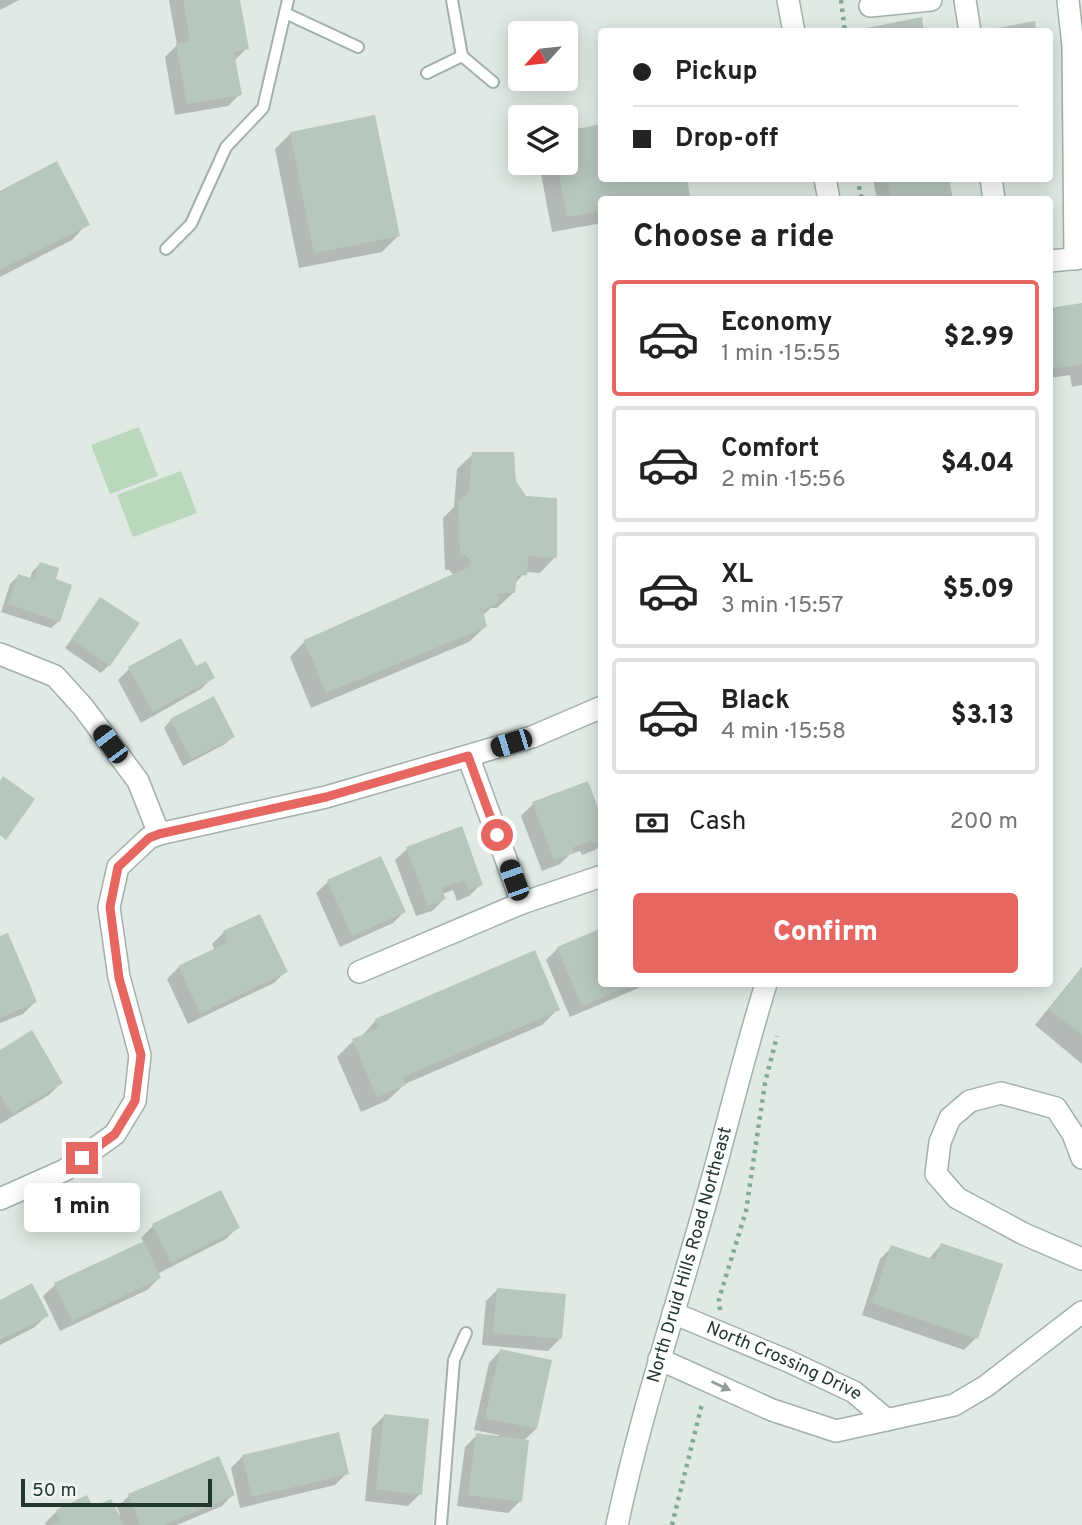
<!DOCTYPE html>
<meta charset="utf-8">
<style>
body{margin:0;font-family:Overpass,sans-serif;background:#f2f2f2;color:#222;height:100vh;display:flex;flex-direction:column;font-size:26px;white-space:nowrap}
*{box-sizing:border-box;margin:0}
p{font-size:23px;color:#767676}
.icon{flex:none;width:38px;height:38px;fill:none;stroke:currentColor;stroke-width:2;stroke-linecap:round;stroke-linejoin:round}
.map{position:relative;flex:1;overflow:hidden}
.drawer{position:absolute;left:598px;top:196px;width:455px;height:791px;display:flex;flex-direction:column;background:#fff;border-radius:7px;box-shadow:0 4px 18px #0003}
.drawer>*{flex:none}
.guide{position:absolute;left:598px;top:28px;width:455px;height:154px;border-radius:7px;box-shadow:0 4px 18px #0003;display:grid;align-content:center;height:154px;padding:0 35px;background:#fff}
.needle{width:46px;rotate:243deg}
.tools{position:absolute;left:508px;top:21px;display:grid;gap:14px}
.tools a{display:grid;place-items:center;width:70px;height:70px;border-radius:7px;background:#fff;box-shadow:0 4px 18px #0003;font-size:35px}
.scale{position:absolute;left:21px;bottom:18px;width:191px;box-sizing:border-box;padding-left:7px;border:4px solid #22382e;border-top:0;font-size:19px;line-height:24px;white-space:nowrap;color:#22382e;-webkit-text-stroke:5px #f0f6f2;paint-order:stroke}
.end{position:absolute;width:32px;height:32px;margin:-16px;border:9px solid #e66761;background:#fff;box-shadow:0 0 0 4px #fff}
.from{border-radius:50%}
.bubble{position:absolute;height:49px;border-radius:7px;background:#fff;box-shadow:0 4px 18px #0003;font-size:23px;font-weight:800;line-height:49px;text-align:center}
.car{position:absolute;width:21px;height:42px;margin:-21px -10px;border-radius:9px;box-shadow:0 0 5px 2px #0007;background:linear-gradient(#222 24%,#8ab4d8 0 40%,#222 0 76%,#8ab4d8 0 86%,#222 0)}
.guide b{display:flex;align-items:center;gap:24px;height:66px;font-size:26px}
.guide b+b{border-top:2px solid #e0e0e0}
.guide i{width:18px;height:18px;background:#222}
ul{padding:0;list-style:none}
li{display:flex;align-items:center;gap:21px;height:116px;margin:0 14px 10px;padding:0 21px;border:4px solid #e0e0e0;border-radius:7px}
li div{flex:1}
li b{display:block;font-size:26px}
li em{font-style:normal;font-weight:800}
li.on{border-color:#e66761}
li>.icon{width:63px;height:63px;stroke-width:1.5}
h2{padding:0 35px;font-size:32px;line-height:84px}
.pay{display:flex;align-items:center;gap:18px;height:77px;padding:0 35px;font-size:26px}
.pay p{margin-inline-start:auto}
.action{display:flex;gap:14px;margin-top:auto;padding:14px 35px}
.action a{flex:1;height:80px;border-radius:7px;background:#e66761;color:#fff;font-size:28px;font-weight:800;line-height:80px;text-align:center}
.map>svg:first-child{display:block}
</style>
<div class="map">
<svg width="1082" height="1525" viewBox="0 0 1082 1525">
<rect width="100%" height="100%" fill="#e0e9e3"/>
<!-- green -->
<g fill="#bad9bc">
<path d="M139 427 158 476 110 494 91 445Z"/>
<path d="M181 471 197 513 133 537 117 495Z"/>
</g>
<!-- shadow -->
<g fill="#0003">
<path d="M0 0H19L0 10Z"/>
<path d="M169 0H238L247 48 234 61 240 94 228 106 175 115 165 57 177 45Z"/>
<path d="M602 126V178L689 195 684 200H602V223L552 232 539 163H565Z"/>
<path d="M291 133 398 236 382 252 299 268 275 149Z"/>
<path d="M873 178H947L951 200H877Z"/>
<path d="M0 193 87 224 72 240 0 277Z"/>
<path d="M1082 304V385L1072 387 1070 375 1050 378V310Z"/>
<path d="M473 454 515 482 555 557 540 573 525 572 514 585 513 593 497 608H491L482 616 485 627 469 642 311 708 290 657 305 641 454 575 449 570H445L443 518 454 507 457 469Z"/>
<path d="M40 564 54 580 59 621 51 628 1 612 10 584 18 576 30 580 32 572Z"/>
<path d="M101 599 109 665 101 673 65 648Z"/>
<path d="M129 669 213 677 201 689 141 723 118 680Z"/>
<path d="M171 720 233 737 225 744 183 766 164 728Z"/>
<path d="M587 783 602 824V843L595 850 582 855 580 851 569 855 560 864 542 871 521 816 533 804Z"/>
<path d="M407 849 481 884 469 896 457 901 453 890 442 894 444 899 432 911 416 916 395 860Z"/>
<path d="M380 858 404 912 393 923 340 947 316 893 328 882Z"/>
<path d="M602 929V984H648L570 1017 546 960 558 948Z"/>
<path d="M224 932 286 971 274 983 188 1024 167 979 179 967 215 950 212 944Z"/>
<path d="M0 938 35 1002 23 1014 0 1023Z"/>
<path d="M1082 967V1064L1035 1025Z"/>
<path d="M558 1009 542 1025 405 1084 388 1100 361 1112 337 1057 353 1041 361 1037 376 1020Z"/>
<path d="M0 1052 61 1083 49 1095 0 1124Z"/>
<path d="M153 1226 238 1227 226 1239 157 1274 159 1278 147 1290 60 1331 43 1296 55 1285 144 1243 141 1238Z"/>
<path d="M941 1245 976 1338 964 1350 862 1315 880 1259 892 1247 928 1260Z"/>
<path d="M498 1289 560 1339 548 1351 482 1345 486 1301Z"/>
<path d="M0 1302 47 1315 35 1327 0 1345Z"/>
<path d="M500 1351 536 1429 523 1441 520 1501 508 1513 457 1506 465 1447 477 1435 499 1438V1435L474 1430 489 1363Z"/>
<path d="M384 1416 420 1494 408 1506 365 1501 372 1428Z"/>
<path d="M243 1456 347 1473 335 1485 240 1508 231 1468Z"/>
<path d="M233 1494 222 1506 177 1525H46L45 1523 57 1511 92 1510 117 1516 120 1515 117 1507 129 1496Z"/>
</g>
<!-- building -->
<g fill="#b8c7be">
<path d="M183 0H240L249 49 234 52 242 95 187 104 176 44 190 41Z"/>
<path d="M922 17 924 32H862L861 29Z"/>
<path d="M1035 21 1036 32H998V28Z"/>
<path d="M375 115 400 236 314 253 290 132Z"/>
<path d="M602 124V178H687L690 196 668 200H602V211L567 217 557 163H565V131Z"/>
<path d="M57 161 90 225 0 270V191Z"/>
<path d="M887 178H949L953 200H891Z"/>
<path d="M1082 303V364L1050 369V308Z"/>
<path d="M472 452H514L516 481 526 496 557 498V558L528 556 527 575 517 576 515 593H498L499 602 483 611 487 627 326 693 304 640 469 567 471 561 465 555H460L458 501 469 492Z"/>
<path d="M40 562 59 568 56 579 72 585 60 622 8 604 18 574 34 579Z"/>
<path d="M100 597 140 623 110 666 71 639Z"/>
<path d="M181 638 196 666 206 661 215 678 153 712 128 667Z"/>
<path d="M214 696 235 737 191 759 170 719Z"/>
<path d="M3 776 35 799 6 840 0 835V781Z"/>
<path d="M588 781 602 819V841L593 844 592 840 572 848 574 853 554 860 532 802Z"/>
<path d="M462 826 483 885 468 890 465 880 441 888 446 899 428 906 406 847Z"/>
<path d="M381 856 406 912 352 936 327 880Z"/>
<path d="M260 914 288 972 200 1013 178 966 228 942 223 931Z"/>
<path d="M602 928V984H635L582 1006 557 947Z"/>
<path d="M8 933 37 1002 0 1018V936Z"/>
<path d="M535 950 560 1010 403 1077 406 1085 377 1097 352 1039 379 1028 375 1019Z"/>
<path d="M1082 968V1035L1049 1009Z"/>
<path d="M32 1030 63 1083 12 1114 0 1095V1050Z"/>
<path d="M221 1190 240 1228 171 1263 152 1224Z"/>
<path d="M144 1241 161 1278 72 1321 54 1283Z"/>
<path d="M941 1243 1003 1264 978 1339 872 1303 891 1245 935 1260Z"/>
<path d="M32 1283 49 1316 0 1340V1300Z"/>
<path d="M497 1288 566 1294 562 1339 493 1333Z"/>
<path d="M500 1349 552 1360 537 1429 485 1418Z"/>
<path d="M384 1414 429 1419 422 1495 376 1489Z"/>
<path d="M339 1432 349 1474 252 1497 242 1455Z"/>
<path d="M476 1433 529 1440 522 1502 468 1495Z"/>
<path d="M219 1456 235 1495 164 1525H141L128 1494Z"/>
<path d="M87 1495 93 1507 111 1499 124 1525H50L60 1520 56 1510Z"/>
</g>
<g fill="none" stroke-linecap="round" stroke-linejoin="round">
<!-- lane casing -->
<g stroke="#a3b0a9" stroke-width="14">
<g id="lane">
<path d="M285 13 358 47"/>
<path d="M462 56 493 82"/>
<path d="M427 73 462 56 452 0"/>
<path d="M166 249 191 224 226 147 263 108 288 0"/>
<path d="M441 1525 454 1360 466 1333"/>
</g>
</g>
<!-- street casing -->
<g stroke="#a3b0a9" stroke-width="24">
<g id="street">
<path d="M965 0 970 32"/>
<path d="M1068 0 1073 46 1075 259"/>
<path d="M870 6 931 0"/>
<path d="M991 178 994 200"/>
<path d="M1050 261 1082 258"/>
<path d="M0 654 55 676 83 707 138 781 159 834"/>
<path d="M468 756 522 903"/>
<path d="M359 972 522 903 602 876"/>
<path d="M1082 1158 1073 1134 1056 1108 1001 1093 970 1101 950 1118 940 1142 936 1174 957 1198 1024 1234 1082 1259"/>
<path d="M0 1199 65 1170 115 1134 135 1101 140 1055 119 977 109 907 118 867 149 838 159 834 326 797 532 737 602 707"/>
<path id="s1" d="M673 1313 788 1361 854 1392 887 1420"/>
<path d="M659 1359 772 1410 836 1431 954 1405 986 1386 1082 1312"/>
</g>
</g>
<!-- secondary casing -->
<g stroke="#a0b4a9" stroke-width="24">
<g id="secondary">
<path d="M788 0 794 32"/>
<path d="M825 178 829 200"/>
<path id="s2" d="M617 1525C639 1421 672 1321 701 1219 724 1140 742 1061 766 984"/>
</g>
</g>
<!-- path -->
<g stroke="#83aa96" stroke-width="4.5" stroke-dasharray="3.5 5" stroke-linecap="butt">
<path d="M841 0 845 32"/>
<path d="M857 178 862 200"/>
<path d="M720 1310 719 1299 746 1211 765 1083 777 1036"/>
<path d="M672 1525 702 1404"/>
</g>
<!-- lane -->
<use href="#lane" stroke="#fff" stroke-width="10"/>
<!-- street -->
<use href="#street" stroke="#fff" stroke-width="21"/>
<!-- secondary -->
<use href="#secondary" stroke="#fff" stroke-width="21"/>
</g>
<!-- one-way arrows -->
<defs><path id="oneway-solid" d="M-6-.8H1V-3.2L6.5 0L1 3.2V.8H-6Z" transform="scale(1.75)"/></defs>
<use fill="#909c96" href="#oneway-solid" transform="translate(721 1386) rotate(25)"/>
<g fill="none" stroke-linecap="round" stroke-linejoin="round">
<!-- route -->
<path stroke="#e66761" stroke-width="9" d="M82 1158 115 1134 135 1101 141 1055 119 978 110 907 118 867 149 838 159 834 326 797 468 756 497 835"/>
</g>
<g text-anchor="middle" dominant-baseline="central" stroke-width="5" stroke-linejoin="round" paint-order="stroke">
<!-- street labels -->
<g font-size="18" fill="#22382e" stroke="#f0f6f2">
<text stroke="none"><textPath href="#s2" startOffset="280">North Druid Hills Road Northeast</textPath></text>
<text stroke="none"><textPath href="#s1" startOffset="121">North Crossing Drive</textPath></text>
</g>
</g>
</svg>
<div class="tools">
<a><svg class="needle" viewBox="-14 -14 28 28"><path d="M0-13l5 13h-10z" fill="#e53935"/><path d="M0 13l5-13h-10z" fill="#767676"/></svg></a>
<a><svg class="icon" aria-label="layers" viewBox="0 0 24 24"><path d="M12 4l9 5-9 5-9-5zM3 14l9 5 9-5"/></svg></a>
</div>
<div class="scale">50 m</div>
<i class="end from" style="left:497px;top:835px"></i>
<i class="end" style="left:82px;top:1158px"></i>
<div class="bubble" style="left:24px;top:1183px;width:116px">1 min</div>
<i class="car" style="left:511px;top:743px;rotate:253deg"></i>
<i class="car" style="left:110px;top:744px;rotate:323deg"></i>
<i class="car" style="left:514px;top:880px;rotate:340deg"></i>
<div class="guide">
<b><i class="from"></i>Pickup</b>
<b><i></i>Drop-off</b>
</div>
<section class="drawer">
<h2>Choose a ride</h2>
<ul>
<li class="on"><svg class="icon" aria-label="car" viewBox="0 0 24 24"><path d="M5 17H2v-5l4-1 3-4h7l3 4 3 1v5h-3M9 17h6M6 11h13"/><circle cx="7" cy="17" r="2"/><circle cx="17" cy="17" r="2"/></svg><div><b>Economy</b><p>1 min · 15:55</p></div><em>$2.99</em></li>
<li><svg class="icon" aria-label="car" viewBox="0 0 24 24"><path d="M5 17H2v-5l4-1 3-4h7l3 4 3 1v5h-3M9 17h6M6 11h13"/><circle cx="7" cy="17" r="2"/><circle cx="17" cy="17" r="2"/></svg><div><b>Comfort</b><p>2 min · 15:56</p></div><em>$4.04</em></li>
<li><svg class="icon" aria-label="car" viewBox="0 0 24 24"><path d="M5 17H2v-5l4-1 3-4h7l3 4 3 1v5h-3M9 17h6M6 11h13"/><circle cx="7" cy="17" r="2"/><circle cx="17" cy="17" r="2"/></svg><div><b>XL</b><p>3 min · 15:57</p></div><em>$5.09</em></li>
<li><svg class="icon" aria-label="car" viewBox="0 0 24 24"><path d="M5 17H2v-5l4-1 3-4h7l3 4 3 1v5h-3M9 17h6M6 11h13"/><circle cx="7" cy="17" r="2"/><circle cx="17" cy="17" r="2"/></svg><div><b>Black</b><p>4 min · 15:58</p></div><em>$3.13</em></li>
</ul>
<div class="pay"><svg class="icon" aria-label="cash" viewBox="0 0 24 24"><path d="M3 7h18v10H3z"/><circle cx="12" cy="12" r="2"/></svg>Cash<p>200 m</p></div>
<div class="action"><a>Confirm</a></div>
</section>
</div>
